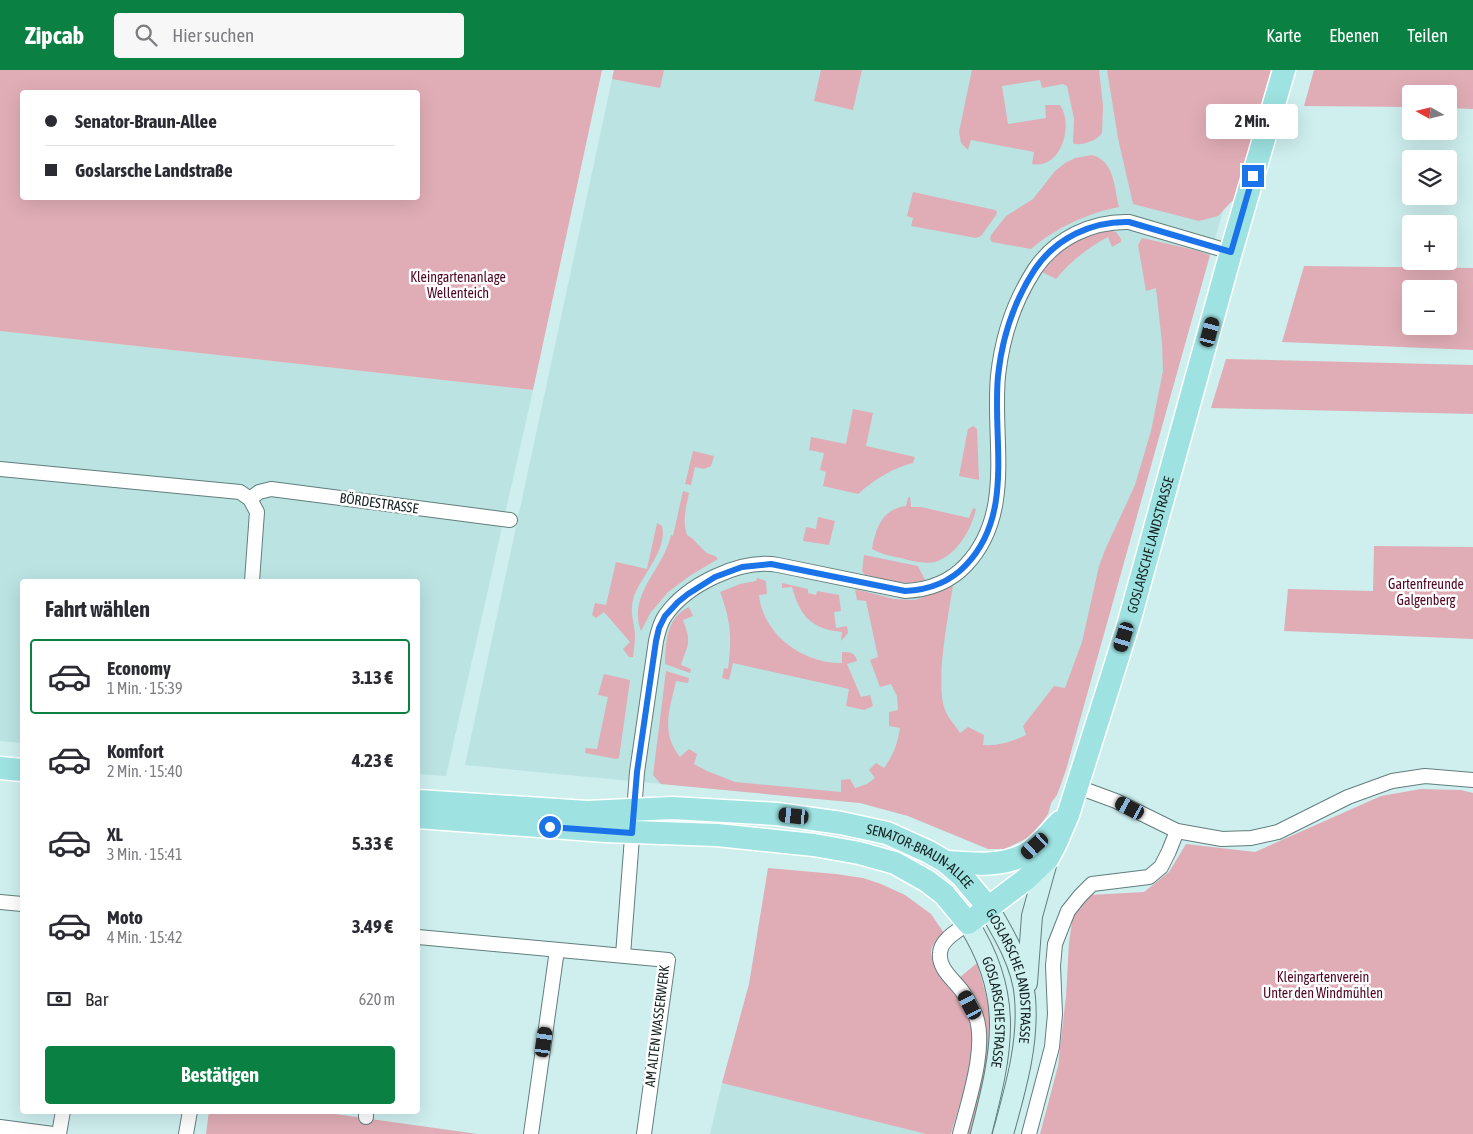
<!DOCTYPE html>
<html lang="de">
<meta charset="utf-8">
<style>
body{margin:0;font-family:"Asap Condensed",sans-serif;background:#f7f7f7;color:#2b2b33;height:100vh;display:flex;flex-direction:column;font-size:19px;white-space:nowrap}
*{box-sizing:border-box;margin:0}
p{font-size:16px;color:#7c7c81}
.icon{flex:none;width:28px;height:28px;fill:none;stroke:currentColor;stroke-width:2;stroke-linecap:round;stroke-linejoin:round}
.map{position:relative;flex:1;overflow:hidden}
.sheet{position:absolute;left:20px;top:509px;width:400px;height:535px;display:flex;flex-direction:column;background:#fff;border-radius:5px;box-shadow:0 5px 20px #0002}
.sheet>*{flex:none}
.hud{position:absolute;left:20px;top:20px;width:400px;height:110px;border-radius:5px;box-shadow:0 5px 20px #0002;display:grid;align-content:center;height:110px;padding:0 25px;background:#fff}
.needle{width:32px;rotate:278deg}
.buttons{position:absolute;left:1402px;top:15px;display:grid;gap:10px}
.buttons a{display:grid;place-items:center;width:55px;height:55px;border-radius:5px;background:#fff;box-shadow:0 5px 20px #0002;font-size:25px}
.end{position:absolute;width:22px;height:22px;margin:-11px;border:6px solid #1a73e8;background:#fff;box-shadow:0 0 0 2px #fff}
.from{border-radius:50%}
.bubble{position:absolute;height:35px;border-radius:5px;background:#fff;box-shadow:0 5px 20px #0002;font-size:16px;font-weight:700;line-height:35px;text-align:center}
.car{position:absolute;width:15px;height:30px;margin:-15px -8px;border-radius:6px;box-shadow:0 0 4px 1px #0007;background:linear-gradient(#222 24%,#8ab4d8 0 40%,#222 0 76%,#8ab4d8 0 86%,#222 0)}
.hud b{display:flex;align-items:center;gap:18px;height:48px;font-size:19px}
.hud b+b{border-top:1px solid #e1e1e2}
.hud i{width:12px;height:12px;background:#2b2b33}
ul{padding:0;list-style:none}
li{display:flex;align-items:center;gap:15px;height:75px;margin:0 10px 8px;padding:0 15px;border:2px solid transparent;border-radius:5px}
li div{flex:1}
li b{display:block;font-size:19px}
li em{font-style:normal;font-weight:700}
li.active{border-color:#0b8043}
li>.icon{width:45px;height:45px;stroke-width:1.5}
h2{padding:0 25px;font-size:22px;line-height:60px}
.pay{display:flex;align-items:center;gap:12px;height:55px;padding:0 25px;font-size:19px}
.pay p{margin-inline-start:auto}
.cta{display:flex;gap:10px;margin-top:auto;padding:10px 25px}
.cta a{flex:1;height:58px;border-radius:5px;background:#0b8043;color:#fff;font-size:20px;font-weight:700;line-height:58px;text-align:center}
header{display:flex;align-items:center;gap:30px;box-sizing:border-box;height:70px;padding:0 25px;background:#0b8043;color:#fff}
header strong{font-size:24px}
nav{display:flex;gap:28px;margin-inline-start:auto;font-size:18px}
.search{width:350px;height:45px;background:#f7f7f7;display:flex;align-items:center;gap:12px;box-sizing:border-box;padding:0 18px;border-radius:5px;color:#7c7c81;font-size:19px}
.map>svg:first-child{display:block}
</style>
<header>
<strong>Zipcab</strong>
<div class="search"><svg class="icon" aria-label="search" viewBox="0 0 24 24"><circle cx="10" cy="10" r="6"/><path d="M15 15l6 6"/></svg>Hier suchen</div>
<nav><a>Karte</a><a>Ebenen</a><a>Teilen</a></nav>
</header>
<div class="map">
<svg width="1473" height="1064" viewBox="0 0 1473 1064">
<rect width="100%" height="100%" fill="#ceefee"/>
<!-- built -->
<g fill="#bae3e2">
<path d="M614 0H1264L1048 744 1033 765 1005 779H988L908 746 860 733 465 695Z"/>
<path d="M0 261 533 320 446 706 418 704V511H22V673L0 671Z"/>
<path d="M722 1013 926 1064H710Z"/>
</g>
<!-- green -->
<g fill="#e0adb6" fill-rule="evenodd">
<path d="M0 0H602L533 320 0 261ZM22 22H418V128H22Z"/>
<path d="M614 0H664L660 18 612 9Z"/>
<path d="M821 0H862L853 40 814 31Z"/>
<path d="M972 0H1099L1103 36 1102 63C1097 71 1083 75 1074 74L1073 72 1074 49 1067 16 1063 14 1042 18 1040 10 1002 16 1008 54 1046 48 1045 35H1060C1074 55 1061 100 1032 94L1034 82 971 70 968 80 961 73 959 62Z"/>
<path d="M1107 0H1271L1234 129 1218 146 1199 151 1133 134 1118 68Z"/>
<path d="M1314 0H1473V39L1449 38V24H1411V37L1304 36Z"/>
<path d="M1092 85C1115 91 1114 118 1119 137 1088 143 1055 158 1031 179L992 172 990 169 991 165 1006 146 1033 129 1055 101 1065 93 1075 88Z"/>
<path d="M913 122 995 140 997 142 996 145 981 166 976 168 911 156 913 148 907 146Z"/>
<path d="M1105 159 1116 162 1121 169V172L1112 177 1108 167C1087 178 1070 192 1056 209L1040 201 1049 189 1076 169Z"/>
<path d="M1142 168 1195 180 1210 185 1066 700 1057 725 1051 733 1048 744 1033 765 1005 779H988L908 746 860 733 661 714 653 705 666 601 689 608 688 613 676 611C670 639 660 662 680 687L689 679 697 684 694 694 707 701 735 712 841 722V710L850 709 855 718 867 714 875 708 869 700 876 693 884 698C894 684 897 675 900 658L889 656V642L898 640 897 626 891 614 880 617 870 590 878 587 866 531 857 530 855 519 894 529 915 530 953 516C948 547 935 612 945 640 948 648 956 656 960 663L968 657 984 665 983 675C999 676 1011 672 1026 665L1023 656 1054 616 1065 618 1082 572 1099 496 1105 480 1135 415 1151 361 1163 301 1162 273 1156 218 1146 221 1138 175Z"/>
<path d="M1304 196 1473 198V280L1282 272ZM1411 219H1449V256H1411Z"/>
<path d="M1226 289 1473 295V344L1211 338Z"/>
<path d="M853 339 873 343 866 376 915 387 913 393C892 398 874 410 858 424L823 416 826 402 820 400 824 383 809 380 811 367 846 374Z"/>
<path d="M973 356 977 359 979 410 959 406 968 359Z"/>
<path d="M693 381 714 386 711 396 704 399 695 397 691 415 685 414Z"/>
<path d="M683 421 689 423C686 438 682 450 687 465 695 469 699 477 707 483 712 486 715 484 718 489L691 505 668 522 651 542 641 561C627 524 664 499 671 465L673 466Z"/>
<path d="M910 426 911 437H921L969 448 973 438 976 439C971 460 957 485 935 492 925 494 910 491 901 488 890 486 881 484 872 479 876 458 882 439 906 436L908 428Z"/>
<path d="M818 447 835 451 829 475 803 471 806 457 816 459Z"/>
<path d="M657 453 662 456C668 479 642 505 634 526 629 542 634 550 635 564 635 572 634 580 633 587H629L623 579 630 572 604 542 596 548 592 545 595 533 606 535 616 492 647 499Z"/>
<path d="M1374 476 1473 477V569L1284 561 1288 519 1373 521Z"/>
<path d="M864 485 918 496 925 510C907 517 884 509 865 505L862 501Z"/>
<path d="M757 508 766 511 767 524 759 525C763 565 804 594 842 593V582C850 582 855 582 857 591L847 594 861 627 870 625 873 636 864 640 846 636 849 619 733 593 729 610 722 608 724 598 728 599C732 569 731 550 720 522L740 514 756 511Z"/>
<path d="M782 513 808 519V523L816 525 817 521 839 525 841 541 834 542 836 558 847 556 848 563 841 571 842 562C811 559 800 546 792 517L782 518Z"/>
<path d="M689 537 693 546 683 550C692 574 688 573 681 595L691 599 690 603 665 594C666 571 666 548 689 537Z"/>
<path d="M604 604 630 610 619 688 616 689 585 683 586 678 597 679 608 627 598 625Z"/>
<path d="M1421 719 1461 720 1473 723V1064H1040L1058 996 1066 926 1069 872 1073 846 1089 825 1144 822 1169 802 1186 774 1255 782 1381 726Z"/>
<path d="M768 798 836 804 863 808 881 814 905 825 931 844 944 863C938 868 932 874 931 882 930 895 965 931 970 951 978 982 960 1033 951 1064H926L722 1013 749 914Z"/>
<path d="M977 893 990 939 991 982 973 1064H967L983 1000 959 908Z"/>
<path d="M209 1041H313L478 1064H206Z"/>
</g>
<g fill="none" stroke-linecap="round" stroke-linejoin="round">
<!-- street casing -->
<g stroke="#617e7d" stroke-width="16">
<g id="street">
<path d="M0 399 240 422 250 429 257 442 252 511"/>
<path d="M250 429 259 422 271 419 510 450"/>
<path d="M1078 717 1116 731 1177 761 1222 769 1251 768 1278 762 1348 727 1392 711 1425 706 1473 710"/>
<path d="M0 832 22 834"/>
<path d="M418 867 668 890 644 1064"/>
<path d="M623 885 637 702 656 571C658 562 660 553 665 546 686 515 741 488 778 495L905 521C928 520 950 512 966 495 1015 443 992 370 998 306 1002 268 1014 231 1035 199 1056 168 1092 151 1129 152L1231 182"/>
<path d="M366 1047V1041"/>
<path d="M0 1057 53 1064"/>
<path d="M59 1064 63 1041"/>
<path d="M186 1064 190 1041"/>
<path d="M531 1064 557 880"/>
<path d="M960 1064C968 1032 988 975 975 944 972 938 968 930 964 924 956 911 938 900 940 883 941 869 958 861 968 853"/>
<path d="M1029 1064 1052 977 1055 944 1053 896 1055 874 1068 841 1080 826 1092 814 1149 807 1161 797 1169 781 1177 761"/>
</g>
</g>
<!-- secondary casing -->
<g stroke="#617e7d" stroke-width="22">
<g id="secondary">
<path id="s1" d="M988 837C1004 864 1023 896 1025 928 1029 974 1015 1020 1003 1064"/>
<path id="s2" d="M968 853C1016 928 1001 984 981 1064"/>
<path d="M1027 913 1032 846 1048 788"/>
</g>
</g>
<!-- primary casing -->
<g stroke="#fff" stroke-width="25">
<g id="primary">
<path d="M0 698 22 700"/>
<path id="s3" d="M418 731 587 742 672 738 777 744 841 753 887 763 929 782 946 792 962 806 988 837"/>
<path id="s4" d="M418 747 605 761 717 765 814 775 859 783 895 793 927 811 944 824 968 853 1026 809 1048 788 1056 773 1068 745 1129 552 1231 182 1284 0"/>
<path d="M946 792C973 794 1001 797 1026 784 1038 777 1050 762 1060 752"/>
</g>
</g>
<!-- street -->
<use href="#street" stroke="#fff" stroke-width="14"/>
<!-- secondary -->
<use href="#secondary" stroke="#cef1f0" stroke-width="20"/>
<!-- primary -->
<use href="#primary" stroke="#9ee2e2" stroke-width="22"/>
</g>
<g fill="none" stroke-linecap="round" stroke-linejoin="round">
<!-- route -->
<path stroke="#1a73e8" stroke-width="6" d="M550 757 632 763 637 702 656 571 659 558 665 546 678 532 688 524 715 507 742 497 771 494 905 521C929 520 950 512 966 495 1015 444 992 369 998 306 1002 268 1014 231 1035 199 1056 168 1092 151 1129 152L1231 182 1253 106"/>
</g>
<g text-anchor="middle" dominant-baseline="central" stroke-width="5" stroke-linejoin="round" paint-order="stroke">
<!-- park labels -->
<g font-size="14" fill="#500521" stroke="#fff">
<text x="458" y="207">Kleingartenanlage<tspan x="458" dy="16">Wellenteich</tspan></text>
<text x="1426" y="514">Gartenfreunde<tspan x="1426" dy="16">Galgenberg</tspan></text>
<text x="1323" y="907">Kleingartenverein<tspan x="1323" dy="16">Unter den Windmühlen</tspan></text>
</g>
<!-- street labels -->
<g font-size="14" fill="#162322" stroke="#fff">
<text transform="translate(379 433) rotate(8)">BÖRDESTRASSE</text>
<text stroke="none"><textPath href="#s4" startOffset="1009">GOSLARSCHE LANDSTRASSE</textPath></text>
<text stroke="none"><textPath href="#s3" startOffset="511">SENATOR-BRAUN-ALLEE</textPath></text>
<text stroke="none"><textPath href="#s1" startOffset="74">GOSLARSCHE LANDSTRASSE</textPath></text>
<text stroke="none"><textPath href="#s2" startOffset="95">GOSLARSCHE STRASSE</textPath></text>
<text transform="translate(657 956) rotate(-83)">AM ALTEN WASSERWERK</text>
</g>
</g>
</svg>
<div class="buttons">
<a><svg class="needle" viewBox="-14 -14 28 28"><path d="M0-13l5 13h-10z" fill="#e53935"/><path d="M0 13l5-13h-10z" fill="#7c7c81"/></svg></a>
<a><svg class="icon" aria-label="layers" viewBox="0 0 24 24"><path d="M12 4l9 5-9 5-9-5zM3 14l9 5 9-5"/></svg></a>
<a>+</a>
<a>−</a>
</div>
<i class="end from" style="left:550px;top:757px"></i>
<i class="end" style="left:1253px;top:106px"></i>
<div class="bubble" style="left:1206px;top:34px;width:92px">2 Min.</div>
<i class="car" style="left:1210px;top:262px;rotate:15deg"></i>
<i class="car" style="left:1124px;top:567px;rotate:197deg"></i>
<i class="car" style="left:1130px;top:738px;rotate:298deg"></i>
<i class="car" style="left:794px;top:746px;rotate:276deg"></i>
<i class="car" style="left:1035px;top:776px;rotate:228deg"></i>
<i class="car" style="left:970px;top:935px;rotate:332deg"></i>
<i class="car" style="left:544px;top:972px;rotate:8deg"></i>
<div class="hud">
<b><i class="from"></i>Senator-Braun-Allee</b>
<b><i></i>Goslarsche Landstraße</b>
</div>
<section class="sheet">
<h2>Fahrt wählen</h2>
<ul>
<li class="active"><svg class="icon" aria-label="car" viewBox="0 0 24 24"><path d="M5 17H2v-5l4-1 3-4h7l3 4 3 1v5h-3M9 17h6M6 11h13"/><circle cx="7" cy="17" r="2"/><circle cx="17" cy="17" r="2"/></svg><div><b>Economy</b><p>1 Min. · 15:39</p></div><em>3.13 €</em></li>
<li><svg class="icon" aria-label="car" viewBox="0 0 24 24"><path d="M5 17H2v-5l4-1 3-4h7l3 4 3 1v5h-3M9 17h6M6 11h13"/><circle cx="7" cy="17" r="2"/><circle cx="17" cy="17" r="2"/></svg><div><b>Komfort</b><p>2 Min. · 15:40</p></div><em>4.23 €</em></li>
<li><svg class="icon" aria-label="car" viewBox="0 0 24 24"><path d="M5 17H2v-5l4-1 3-4h7l3 4 3 1v5h-3M9 17h6M6 11h13"/><circle cx="7" cy="17" r="2"/><circle cx="17" cy="17" r="2"/></svg><div><b>XL</b><p>3 Min. · 15:41</p></div><em>5.33 €</em></li>
<li><svg class="icon" aria-label="car" viewBox="0 0 24 24"><path d="M5 17H2v-5l4-1 3-4h7l3 4 3 1v5h-3M9 17h6M6 11h13"/><circle cx="7" cy="17" r="2"/><circle cx="17" cy="17" r="2"/></svg><div><b>Moto</b><p>4 Min. · 15:42</p></div><em>3.49 €</em></li>
</ul>
<div class="pay"><svg class="icon" aria-label="cash" viewBox="0 0 24 24"><path d="M3 7h18v10H3z"/><circle cx="12" cy="12" r="2"/></svg>Bar<p>620 m</p></div>
<div class="cta"><a>Bestätigen</a></div>
</section>
</div>
